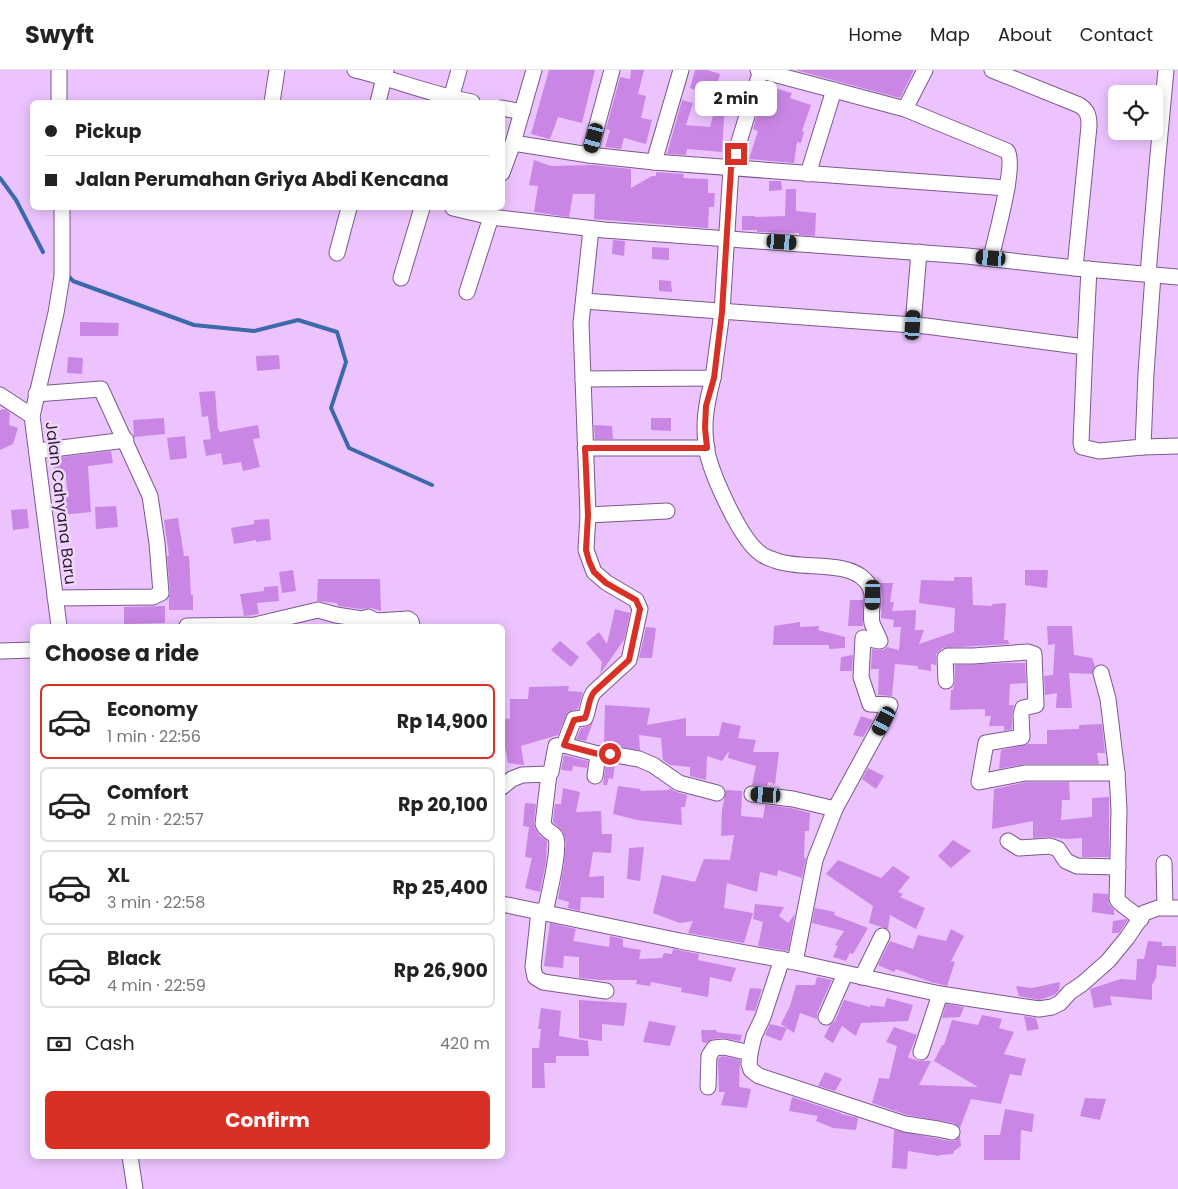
<!DOCTYPE html>
<meta charset="utf-8">
<style>
body{margin:0;font-family:Poppins,sans-serif;background:#f2f2f2;color:#222;height:100vh;display:flex;flex-direction:column;font-size:19px;white-space:nowrap}
*{box-sizing:border-box;margin:0}
p{font-size:16px;color:#767676}
.icon{flex:none;width:28px;height:28px;fill:none;stroke:currentColor;stroke-width:2;stroke-linecap:round;stroke-linejoin:round}
.map{position:relative;flex:1;overflow:hidden}
.panel{position:absolute;left:30px;top:554px;width:475px;height:535px;display:flex;flex-direction:column;background:#fff;border-radius:8px;box-shadow:0 2px 12px #0003}
.panel>*{flex:none}
.guide{position:absolute;left:30px;top:30px;width:475px;height:110px;border-radius:8px;box-shadow:0 2px 12px #0003;display:grid;align-content:center;height:110px;padding:0 15px;background:#fff}
.controls{position:absolute;left:1108px;top:15px;display:grid;gap:10px}
.controls a{display:grid;place-items:center;width:55px;height:55px;border-radius:8px;background:#fff;box-shadow:0 2px 12px #0003;font-size:25px}
.end{position:absolute;width:22px;height:22px;margin:-11px;border:6px solid #d93025;background:#fff;box-shadow:0 0 0 2px #fff}
.from{border-radius:50%}
.bubble{position:absolute;height:35px;border-radius:8px;background:#fff;box-shadow:0 2px 12px #0003;font-size:16px;font-weight:700;line-height:35px;text-align:center}
.car{position:absolute;width:15px;height:30px;margin:-15px -8px;border-radius:6px;box-shadow:0 0 4px 1px #0007;background:linear-gradient(#222 24%,#8ab4d8 0 40%,#222 0 76%,#8ab4d8 0 86%,#222 0)}
.guide b{display:flex;align-items:center;gap:18px;height:48px;font-size:19px}
.guide b+b{border-top:1px solid #e0e0e0}
.guide i{width:12px;height:12px;background:#222}
ul{padding:0;list-style:none}
li{display:flex;align-items:center;gap:15px;height:75px;margin:0 10px 8px;padding:0 5px;border:2px solid #e0e0e0;border-radius:8px}
li div{flex:1}
li b{display:block;font-size:19px}
li em{font-style:normal;font-weight:700}
li.active{border-color:#d93025}
li>.icon{width:45px;height:45px;stroke-width:1.5}
h2{padding:0 15px;font-size:22px;line-height:60px}
.pay{display:flex;align-items:center;gap:12px;height:55px;padding:0 15px;font-size:19px}
.pay p{margin-inline-start:auto}
.cta{display:flex;gap:10px;margin-top:auto;padding:10px 15px}
.cta a{flex:1;height:58px;border-radius:8px;background:#d93025;color:#fff;font-size:20px;font-weight:700;line-height:58px;text-align:center}
header{display:flex;align-items:center;gap:30px;box-sizing:border-box;height:70px;padding:0 25px;background:#fff;border-bottom:1px solid #e0e0e0}
header strong{font-size:24px}
nav{display:flex;gap:28px;margin-inline-start:auto;font-size:18px}
.map>svg:first-child{display:block}
</style>
<header>
<strong>Swyft</strong>
<nav><a>Home</a><a>Map</a><a>About</a><a>Contact</a></nav>
</header>
<div class="map">
<svg width="1178" height="1119" viewBox="0 0 1178 1119">
<rect width="100%" height="100%" fill="#ecc3ff"/>
<g fill="none" stroke-linecap="round" stroke-linejoin="round">
<!-- stream -->
<g stroke="#3c68ac" stroke-width="4">
<path d="M0 108 16 130 43 182"/>
<path d="M66 203 73 211 194 255 254 261 298 250 337 262 346 292 331 338 349 378 432 415"/>
</g>
</g>
<!-- building -->
<g fill="#c986e5">
<path d="M549 0H595L582 53 558 47 550 69 531 64Z"/>
<path d="M631 0H644L638 24 646 26 641 48 652 50 646 74 624 68 621 79 605 77 610 60 606 59 620 7 630 9Z"/>
<path d="M695 0H707L720 4 714 26 690 18Z"/>
<path d="M795 0H914L900 28Z"/>
<path d="M771 17 792 23 790 28 811 35 802 61 804 62 801 73 797 72 794 93 749 89 758 61 753 59 758 41 762 42Z"/>
<path d="M720 18 738 23 735 34 729 33 724 48 722 82 687 79 686 85 667 84 682 30 693 33 686 55 710 57Z"/>
<path d="M534 90 551 96 593 95 631 99V118L652 106H656V102L684 104 683 108 708 109V123H715L714 137H709L708 158 594 149 595 124H573L569 147 534 142 538 116 529 115Z"/>
<path d="M769 111H781L782 120 769 121Z"/>
<path d="M786 119H796V141L816 143 815 166 799 165V163L763 162H757V160H742V146H755V147L785 146Z"/>
<path d="M613 170 625 171 624 186 612 184Z"/>
<path d="M652 177 669 178V190L652 189Z"/>
<path d="M659 210 671 211 672 222 659 221Z"/>
<path d="M80 252 119 253 118 266H80Z"/>
<path d="M279 285 280 299 257 301 256 286Z"/>
<path d="M68 287 83 288 82 304 67 303Z"/>
<path d="M215 321 218 359 220 362 258 355 260 368 253 369 260 397 243 401 241 392 223 395 221 383 206 386 203 370 211 369 208 346 202 347 199 322Z"/>
<path d="M5 339 10 343 9 355 18 358 13 374 0 380V340Z"/>
<path d="M164 348 165 364 134 367 133 350Z"/>
<path d="M651 348H671V361L651 360Z"/>
<path d="M594 355 612 356 613 369H595Z"/>
<path d="M185 366 187 388 170 390 167 368Z"/>
<path d="M111 381 113 393 88 396 91 442 61 445 58 426 68 425 65 401 55 402 53 388Z"/>
<path d="M116 436 118 457 96 459 95 437Z"/>
<path d="M27 439 29 458 13 460 11 440Z"/>
<path d="M178 448 184 486H189L191 525H193V540H169V528L170 522 167 486H169L164 450Z"/>
<path d="M269 449 271 470 256 472V470L234 474 231 458 254 454V450Z"/>
<path d="M293 500 296 521 282 523 279 502Z"/>
<path d="M1025 500H1048L1047 518 1025 515Z"/>
<path d="M954 507H972L973 535 992 536V534L1006 533 1004 570H1008L1009 574 943 578 936 584V595L931 594V601L918 599V596L895 594 892 626 878 625 879 599H871L872 579 883 580 887 577 899 580 901 557H893L894 550 881 548 882 525 879 513H893L890 532H894L892 541 916 540 915 560H924L919 574 954 562 955 538 919 533 921 510 954 511Z"/>
<path d="M318 509H380L381 541 371 538 361 539 338 536 337 533 317 531Z"/>
<path d="M278 516 279 531 257 533 259 544 244 546 240 524 264 521V517Z"/>
<path d="M850 530H863V556H848Z"/>
<path d="M165 536V553L124 554V537Z"/>
<path d="M615 539 630 543 624 570 600 604 602 592 586 573 599 562 607 574Z"/>
<path d="M800 552V557L819 556 818 560 845 567V578L829 579V575H773L774 556Z"/>
<path d="M1047 556H1072L1074 585 1092 588 1095 596 1092 604 1069 603 1072 638H1056L1057 623 1045 625 1044 606 1053 605 1055 574 1048 575Z"/>
<path d="M646 557 656 558 652 588H639Z"/>
<path d="M560 571 579 587 571 597 551 580Z"/>
<path d="M853 585 852 601H840L841 587Z"/>
<path d="M1009 593H1025L1026 613 1010 614 1009 635H1014L1012 645V659L1004 661V656H989L991 646H985V639L950 640 951 620H953L955 611V595Z"/>
<path d="M569 616 568 621 583 622 578 639 568 642 558 665 521 676 524 695 508 693 502 660V648L510 649V629H528L529 617Z"/>
<path d="M605 635 650 638 647 655 686 648V666H719L722 652 741 656 738 668 756 670 753 682H779L775 714 768 712 767 716 752 715 756 696 728 688 729 681 722 691 707 686 706 710 690 706V697L670 695 663 690 661 668 639 665 640 680 604 675Z"/>
<path d="M861 646 873 650 863 667 853 665Z"/>
<path d="M593 652 586 671 576 669 581 658 590 656Z"/>
<path d="M1102 654 1105 683H1097L1099 694H1025L999 699 1001 680 1028 674H1047V660L1079 659V655Z"/>
<path d="M564 685 588 691 587 698 573 696 572 701 561 700Z"/>
<path d="M606 693 615 694 613 709 609 708 607 715H603Z"/>
<path d="M868 698 884 706 876 719 862 709Z"/>
<path d="M1026 712H1069L1070 730H1062L1061 750 1092 747V728L1109 727V787H1082V768L1066 769 1050 767 1033 768V751L992 759 994 719Z"/>
<path d="M618 716 641 719 640 721 669 720V718L676 722 687 725 685 737H681L682 755 637 750 613 744Z"/>
<path d="M563 718 580 722 576 742 601 741 602 764H612L611 783 593 782 589 807 604 806V828L581 827 580 841 568 838 569 832 558 829 564 794 566 773 563 762 553 752 555 734H561Z"/>
<path d="M726 720 742 721 741 746 763 748 765 735 791 738 810 743 809 761H805L804 788H806L802 808 778 800 777 806 760 802 757 822 727 813 724 838 753 843 744 873 688 863 693 851 680 853 653 843 662 805 695 812 704 789 730 790 734 765 721 766 722 740Z"/>
<path d="M525 733 536 734 534 753 535 758 540 766 547 771 546 792 540 822 525 818 532 788 525 787 529 757 523 756Z"/>
<path d="M953 770 971 781 951 798 938 786Z"/>
<path d="M644 777 640 811 627 809 629 778Z"/>
<path d="M838 790 881 808 893 796 910 807 898 822 903 824 900 827 925 838 916 859 890 845 888 859 869 853 873 836 826 804Z"/>
<path d="M1093 823 1108 824 1109 834 1114 840V845L1092 842Z"/>
<path d="M755 834 784 837 779 846 788 853 795 844 788 881 758 876 763 852 753 849Z"/>
<path d="M815 838 835 842 834 845 868 858 853 884 850 883 846 891 833 887 838 876 835 875 844 861 812 853Z"/>
<path d="M1126 849 1128 850 1119 863H1112L1113 851Z"/>
<path d="M550 853 576 859 573 871 609 877 610 866 623 869V877L641 880 639 889 662 888 664 883 672 884 673 879 699 884 698 890 736 898 731 912 710 907 708 927 681 922 682 918 651 912 650 916 636 914 637 910H601L579 908V887L564 886 563 898 544 896Z"/>
<path d="M951 859 964 866 951 891 955 892 947 916 931 912 896 899 894 902 878 895 890 871 913 879 918 865 946 871Z"/>
<path d="M1148 871 1162 872V876H1176V897L1157 895 1156 908 1152 915V930L1110 926 1112 935 1094 938 1090 919 1121 909 1136 910 1137 889H1144Z"/>
<path d="M817 907 832 910 817 943V949L800 943 794 963 781 954 790 936 796 915H815Z"/>
<path d="M1060 912 1059 920 1054 925 1039 930 1019 926 1016 916 1032 918Z"/>
<path d="M750 918 762 919 755 941 745 940Z"/>
<path d="M887 928 913 935 908 951 861 953 856 966 842 956 833 973 824 967 830 955 835 951 844 930 870 937V935L884 937Z"/>
<path d="M579 930 627 933 624 956 602 954V971L579 968Z"/>
<path d="M946 934 964 937 960 947 942 948Z"/>
<path d="M541 938 561 941 559 966 588 971 589 986H556V993H544L545 1018H532V978H539L541 959H538Z"/>
<path d="M982 945 1002 949 999 958 1014 962 1004 984 1026 989 1021 1006 1010 1004 1001 1034 971 1029 960 1058 954 1053 907 1045 872 1033 879 1008 889 1009 897 976 886 972 894 957 917 965 908 987 909 988 919 991H931L919 1015 978 1017 934 991 942 975H944L952 950 978 955Z"/>
<path d="M1024 946 1036 948 1039 959 1027 961Z"/>
<path d="M649 951 676 956 670 976 643 972Z"/>
<path d="M770 954 787 958 781 971 765 965Z"/>
<path d="M701 960H717L716 962 742 965 740 971 723 968 713 969 706 973 702 972Z"/>
<path d="M723 986 740 990 739 1017 751 1019 747 1038 721 1035 725 1022H719L718 989 720 987Z"/>
<path d="M825 1002 842 1009 835 1021 818 1016Z"/>
<path d="M792 1027 841 1043V1044L858 1048 856 1060 833 1058 816 1051 818 1046 789 1041Z"/>
<path d="M1085 1028 1106 1029 1100 1050 1080 1046Z"/>
<path d="M1005 1039 1034 1044 1032 1062 1021 1060 1020 1090H984V1065H1000Z"/>
<path d="M894 1060 950 1071H955L960 1066 961 1076 954 1081 953 1084 940 1085 939 1086 908 1081 907 1099 892 1098Z"/>
</g>
<g fill="none" stroke-linecap="round" stroke-linejoin="round">
<!-- minor casing -->
<g stroke="#7c578c" stroke-width="17">
<g id="minor">
<path d="M59 0V32"/>
<path d="M355 0C394 9 432 25 472 32"/>
<path d="M758 0 905 39 1007 81C1017 93 995 169 991 188"/>
<path d="M992 0 1079 35C1088 40 1089 47 1089 56L1075 198"/>
<path d="M272 32 277 0"/>
<path d="M378 32 386 0"/>
<path d="M450 32 459 0"/>
<path d="M502 38 522 42"/>
<path d="M905 39 925 0"/>
<path d="M513 73 589 85 654 92 1007 118"/>
<path d="M589 85 612 0"/>
<path d="M654 92 681 0"/>
<path d="M502 103 513 73 534 0"/>
<path d="M808 104 834 20"/>
<path d="M453 138 491 147 604 160 967 186 1075 198 1178 207"/>
<path d="M591 159 581 253 588 445 667 441"/>
<path d="M337 183 349 138"/>
<path d="M1148 204 1157 96 1166 0"/>
<path d="M401 208 422 138"/>
<path d="M467 222 491 147"/>
<path d="M584 231 926 256 1085 277 1081 373 1082 377 1099 381 1143 377 1178 376"/>
<path d="M913 255 919 182"/>
<path d="M1085 277 1089 199"/>
<path d="M713 308C709 324 705 339 705 356 705 366 706 377 708 386 714 409 741 470 760 483 764 487 772 489 777 491 802 500 846 490 865 510 878 523 869 538 872 553 874 559 878 565 880 571L863 568 861 607 870 634 890 635 883 651 835 739 815 790 795 892"/>
<path d="M583 309 713 308 722 242 731 98 761 0"/>
<path d="M36 324 101 319 150 426 157 473 161 523 153 527 55 528"/>
<path d="M0 325 32 346"/>
<path d="M1143 377 1146 303 1153 205"/>
<path d="M585 378H707"/>
<path d="M37 381 126 370"/>
<path d="M59 556 32 346 56 243 62 206V138"/>
<path d="M187 556 255 555 318 540 336 545 362 549 368 547 376 551 408 549 411 551 412 556"/>
<path d="M1 581 32 580"/>
<path d="M1101 603 1108 629 1117 703"/>
<path d="M946 611 945 588 948 586H973L1028 582 1034 584 1036 635 1023 638 1021 645 1022 667 986 673 979 712 1025 703H1117L1119 740 1117 829 1119 832 1141 849"/>
<path d="M564 675 598 684 595 706"/>
<path d="M598 684H610L639 689 653 695 679 713 717 723"/>
<path d="M502 717 512 709 522 705 549 704 551 702 556 676 564 675 574 649 585 648C589 639 588 630 594 622L629 590 640 539 636 530 607 513 594 502 586 480 588 445"/>
<path d="M752 724 793 729 835 739"/>
<path d="M1008 771 1019 778 1050 776 1058 779 1066 791 1077 796 1118 797"/>
<path d="M1164 793 1165 837"/>
<path d="M502 834 680 871 795 892 940 924 1039 939 1052 937 1060 933 1070 922 1082 914 1108 891 1127 868 1144 843 1158 838H1178"/>
<path d="M539 841 533 897 535 907 543 912 606 921"/>
<path d="M545 843C548 827 560 781 556 768 554 762 548 764 543 754L549 704"/>
<path d="M782 889 763 947 754 966 750 983 749 994 751 1000 759 1006 905 1054 938 1059 952 1062"/>
<path d="M862 907 882 866"/>
<path d="M826 947 845 904"/>
<path d="M921 982 940 924"/>
<path d="M708 1017 709 986 714 978 724 977 750 983"/>
<path d="M130 1086 135 1119"/>
</g>
</g>
<!-- minor -->
<use href="#minor" stroke="#fff" stroke-width="15"/>
</g>
<g fill="none" stroke-linecap="round" stroke-linejoin="round">
<!-- route -->
<path stroke="#d93025" stroke-width="6" d="M610 684H598L564 675 574 650 585 648C589 639 588 630 594 622L629 590 640 539 636 530 606 513 594 502 589 491 586 480 588 445 585 378H707L705 358 706 336 714 308 722 242 731 98 736 84"/>
</g>
<g text-anchor="middle" dominant-baseline="central" stroke-width="5" stroke-linejoin="round" paint-order="stroke">
<!-- street labels -->
<g font-size="16" fill="#2f1f36" stroke="#f0d8fc">
<text transform="translate(61 433) rotate(83)">Jalan Cahyana Baru</text>
</g>
</g>
</svg>
<div class="controls">
<a><svg class="icon" aria-label="locate" viewBox="0 0 24 24"><circle cx="12" cy="12" r="6"/><path d="M12 2v4M12 18v4M2 12h4M18 12h4"/></svg></a>
</div>
<i class="end from" style="left:610px;top:684px"></i>
<i class="end" style="left:736px;top:84px"></i>
<div class="bubble" style="left:695px;top:11px;width:82px">2 min</div>
<i class="car" style="left:594px;top:68px;rotate:195deg"></i>
<i class="car" style="left:782px;top:172px;rotate:94deg"></i>
<i class="car" style="left:991px;top:188px;rotate:275deg"></i>
<i class="car" style="left:913px;top:255px;rotate:4deg"></i>
<i class="car" style="left:873px;top:525px;rotate:181deg"></i>
<i class="car" style="left:884px;top:651px;rotate:208deg"></i>
<i class="car" style="left:766px;top:725px;rotate:273deg"></i>
<div class="guide">
<b><i class="from"></i>Pickup</b>
<b><i></i>Jalan Perumahan Griya Abdi Kencana</b>
</div>
<section class="panel">
<h2>Choose a ride</h2>
<ul>
<li class="active"><svg class="icon" aria-label="car" viewBox="0 0 24 24"><path d="M5 17H2v-5l4-1 3-4h7l3 4 3 1v5h-3M9 17h6M6 11h13"/><circle cx="7" cy="17" r="2"/><circle cx="17" cy="17" r="2"/></svg><div><b>Economy</b><p>1 min · 22:56</p></div><em>Rp 14,900</em></li>
<li><svg class="icon" aria-label="car" viewBox="0 0 24 24"><path d="M5 17H2v-5l4-1 3-4h7l3 4 3 1v5h-3M9 17h6M6 11h13"/><circle cx="7" cy="17" r="2"/><circle cx="17" cy="17" r="2"/></svg><div><b>Comfort</b><p>2 min · 22:57</p></div><em>Rp 20,100</em></li>
<li><svg class="icon" aria-label="car" viewBox="0 0 24 24"><path d="M5 17H2v-5l4-1 3-4h7l3 4 3 1v5h-3M9 17h6M6 11h13"/><circle cx="7" cy="17" r="2"/><circle cx="17" cy="17" r="2"/></svg><div><b>XL</b><p>3 min · 22:58</p></div><em>Rp 25,400</em></li>
<li><svg class="icon" aria-label="car" viewBox="0 0 24 24"><path d="M5 17H2v-5l4-1 3-4h7l3 4 3 1v5h-3M9 17h6M6 11h13"/><circle cx="7" cy="17" r="2"/><circle cx="17" cy="17" r="2"/></svg><div><b>Black</b><p>4 min · 22:59</p></div><em>Rp 26,900</em></li>
</ul>
<div class="pay"><svg class="icon" aria-label="cash" viewBox="0 0 24 24"><path d="M3 7h18v10H3z"/><circle cx="12" cy="12" r="2"/></svg>Cash<p>420 m</p></div>
<div class="cta"><a>Confirm</a></div>
</section>
</div>
